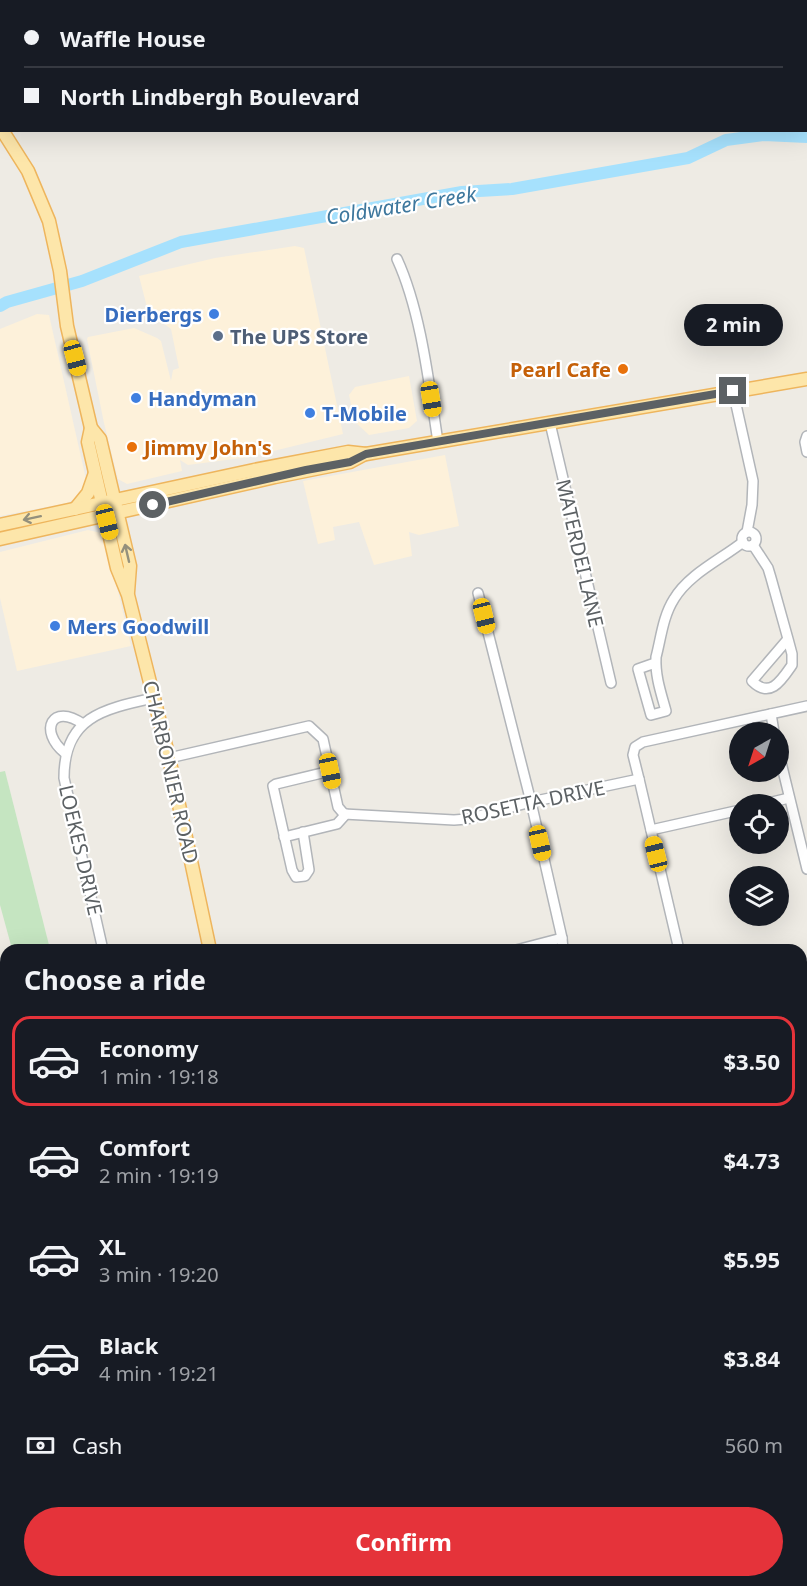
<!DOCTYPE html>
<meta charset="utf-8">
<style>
body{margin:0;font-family:"Noto Sans",sans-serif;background:#20242c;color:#f1f3f6;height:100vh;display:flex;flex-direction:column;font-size:22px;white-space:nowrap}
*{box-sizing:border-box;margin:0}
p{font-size:20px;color:#9ea1a6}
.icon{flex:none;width:33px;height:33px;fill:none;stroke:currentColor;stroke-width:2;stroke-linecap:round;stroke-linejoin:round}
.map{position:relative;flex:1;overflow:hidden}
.panel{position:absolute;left:0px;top:944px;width:807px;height:644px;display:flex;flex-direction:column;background:#171b24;border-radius:18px 18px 0 0;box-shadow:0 6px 24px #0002}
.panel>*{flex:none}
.top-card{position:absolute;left:0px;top:0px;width:807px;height:132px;box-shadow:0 6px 24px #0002;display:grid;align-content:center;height:132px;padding:0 24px;background:#171b24}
.needle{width:39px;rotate:219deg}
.controls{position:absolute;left:729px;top:722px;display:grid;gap:12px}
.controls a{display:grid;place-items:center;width:60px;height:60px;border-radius:50%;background:#171b24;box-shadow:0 6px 24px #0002;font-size:30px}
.end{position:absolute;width:27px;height:27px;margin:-14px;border:8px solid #5c6164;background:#fff;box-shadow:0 0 0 3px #fff}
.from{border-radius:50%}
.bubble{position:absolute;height:42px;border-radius:21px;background:#171b24;box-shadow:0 6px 24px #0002;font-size:20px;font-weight:700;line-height:42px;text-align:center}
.car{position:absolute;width:18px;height:36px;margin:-18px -9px;border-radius:8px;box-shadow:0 0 4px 2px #0007;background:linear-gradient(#f5c518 24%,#345 0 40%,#f5c518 0 76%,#345 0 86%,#f5c518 0)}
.top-card b{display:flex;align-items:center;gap:21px;height:57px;font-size:22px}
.top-card b+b{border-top:2px solid #363941}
.top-card i{width:15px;height:15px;background:#f1f3f6}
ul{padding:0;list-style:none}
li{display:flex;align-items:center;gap:18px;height:90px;margin:0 12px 9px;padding:0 12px;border:3px solid transparent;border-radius:18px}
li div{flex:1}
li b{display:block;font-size:22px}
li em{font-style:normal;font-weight:700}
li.on{border-color:#e5333a}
li>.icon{width:54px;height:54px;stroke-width:1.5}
h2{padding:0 24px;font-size:27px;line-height:72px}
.pay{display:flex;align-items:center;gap:15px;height:66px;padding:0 24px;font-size:22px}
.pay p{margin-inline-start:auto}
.cta{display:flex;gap:12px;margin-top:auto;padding:12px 24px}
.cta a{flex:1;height:69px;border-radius:36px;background:#e5333a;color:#fff;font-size:24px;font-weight:700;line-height:69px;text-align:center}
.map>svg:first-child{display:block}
</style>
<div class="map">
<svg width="807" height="1586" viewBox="0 0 807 1586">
<rect width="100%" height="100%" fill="#eeebe4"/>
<!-- commercial -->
<g fill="#fdf1da">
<path d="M295 246 304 248 343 434 249 457 188 465 180 460 182 471 127 484 118 479 104 423 87 339 88 337 134 328 157 338 161 341 171 381 173 370 179 368 171 329 148 311 139 276 215 258Z"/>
<path d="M37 314 49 315 86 479 85 489 78 497 67 503 0 516V329Z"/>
<path d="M409 376 417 421 409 428 369 435 355 422 349 395 355 387Z"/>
<path d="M445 455 459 526 419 535 409 532 412 556 374 565 359 522 333 527 335 540 318 544 303 481Z"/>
<path d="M88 530 101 533 106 541 131 646 17 671 0 598V552Z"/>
</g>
<!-- green -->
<g fill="#c5e5c1">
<path d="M5 771 50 949H12L0 905V772Z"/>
<path d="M6 1357V1429L0 1431V1358Z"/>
<path d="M164 1581H206L207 1586H165Z"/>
</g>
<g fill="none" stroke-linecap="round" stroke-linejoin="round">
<!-- stream -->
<g stroke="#a6e1fd" stroke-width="2">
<path d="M79 2 82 0"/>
<path d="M0 44H2"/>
<path d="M168 1581 170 1586"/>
</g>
<!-- river -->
<path stroke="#a6e1fd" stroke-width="12" d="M0 306 7 302 82 281 181 242 462 192 512 189 688 158 726 140 764 135 807 137"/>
<!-- minor casing -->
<g stroke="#b2b5b9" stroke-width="12">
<g id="minor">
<path d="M573 0V2"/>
<path d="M670 0 671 2"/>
<path d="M181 2 185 0"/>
<path d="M806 27 807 26"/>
<path d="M0 71 2 69"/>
<path d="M397 259C421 311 429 384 438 442"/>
<path d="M733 391 753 481 752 505 747 532"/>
<path d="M550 423 611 683"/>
<path d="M807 436 805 442 807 452"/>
<circle cx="749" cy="539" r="7"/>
<path d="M753 545 768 568 771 578 788 639 752 681C770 699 781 681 792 665V654L788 639"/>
<path d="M478 593 531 802 562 938 563 950"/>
<path d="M655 663 638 669 651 715 666 711C661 693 655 676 656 657 661 638 663 616 674 599 689 574 720 560 743 542"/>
<path d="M771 714 774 732"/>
<path d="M778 750 807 869"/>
<path d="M65 753C38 731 52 702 83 724"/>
<path d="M169 758 309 726 323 739 338 807 344 814 454 820 467 819 531 802 639 779"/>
<path d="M764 804 789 798"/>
<path d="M651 830 740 810"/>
<path d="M303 832 309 870 305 876 296 877 292 870 273 786 276 784 330 771"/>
<path d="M284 837 337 824 346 814"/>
<path d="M103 950 64 778C64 717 103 709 154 698"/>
<path d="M516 950 562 938"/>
<path d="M679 950 639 779 633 755 635 747 643 742 807 706"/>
<path d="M801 1036 807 1034"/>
<path d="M0 1193 6 1194"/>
<path d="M0 1304 6 1302"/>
<path d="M801 1450 807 1475"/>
<path d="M2 1474 6 1486"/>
<path d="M801 1521 807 1519"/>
<path d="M252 1581 253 1586"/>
</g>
</g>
<!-- major casing -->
<g stroke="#eeb55d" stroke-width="15">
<g id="major">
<path d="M2 130 28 171 49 221 60 271 67 326 91 428 100 439 130 566 128 592"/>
<path d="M91 428 88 442 117 568 128 595 169 758 210 950"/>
<path d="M75 509 88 493 95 473"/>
<path d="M0 525 254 470 348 452 366 454 807 379"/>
<path d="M0 539 275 477 350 462 365 454"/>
<path d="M364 1581 365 1586"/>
</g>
</g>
<!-- minor -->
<use href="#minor" stroke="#fff" stroke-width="9"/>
<!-- major -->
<use href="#major" stroke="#fde6aa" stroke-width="12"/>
</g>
<!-- one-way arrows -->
<defs><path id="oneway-shaft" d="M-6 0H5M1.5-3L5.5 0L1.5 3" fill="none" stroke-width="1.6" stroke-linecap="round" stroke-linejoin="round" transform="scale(1.5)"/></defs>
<g stroke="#94907c">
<use href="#oneway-shaft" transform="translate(32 518) rotate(168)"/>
<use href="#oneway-shaft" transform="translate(127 553) rotate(-103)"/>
</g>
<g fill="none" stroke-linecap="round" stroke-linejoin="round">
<!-- route -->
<path stroke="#5c6164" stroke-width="8" d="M153 505 306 470 350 462 366 454 733 391"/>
</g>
<!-- markers -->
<g fill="#3f7fe0" stroke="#fff" stroke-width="2">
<circle cx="214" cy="314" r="6"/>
<circle cx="136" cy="398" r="6"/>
<circle cx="310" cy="413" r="6"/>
<circle cx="55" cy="626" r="6"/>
</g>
<circle fill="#5c6f8a" stroke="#fff" stroke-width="2" cx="218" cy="336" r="6"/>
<g fill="#e8710a" stroke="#fff" stroke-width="2">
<circle cx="623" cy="369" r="6"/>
<circle cx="132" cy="447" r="6"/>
</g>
<g text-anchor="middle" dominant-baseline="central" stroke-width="4.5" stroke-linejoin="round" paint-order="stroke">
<!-- shop labels -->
<g font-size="20" font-weight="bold" fill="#366cbe" stroke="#fff" text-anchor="start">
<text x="202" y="314" text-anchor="end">Dierbergs</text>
<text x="148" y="398">Handyman</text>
<text x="322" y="413">T-Mobile</text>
<text x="67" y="626">Mers Goodwill</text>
</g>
<!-- service labels -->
<g font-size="20" font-weight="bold" fill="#4e5e75" stroke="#fff" text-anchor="start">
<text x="230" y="336">The UPS Store</text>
</g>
<!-- food labels -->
<g font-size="20" font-weight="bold" fill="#c56008" stroke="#fff" text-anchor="end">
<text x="611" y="369">Pearl Cafe</text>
<text x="144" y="447" text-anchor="start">Jimmy John's</text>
</g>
<!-- street labels -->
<g font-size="20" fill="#5c6164" stroke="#fff">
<text transform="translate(580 553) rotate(77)">MATERDEI LANE</text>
<text transform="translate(171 772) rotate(77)">CHARBONIER ROAD</text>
<text transform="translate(533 802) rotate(-12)">ROSETTA DRIVE</text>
<text transform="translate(81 850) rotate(77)">LOEKES DRIVE</text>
</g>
<!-- water labels -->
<g font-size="21" font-style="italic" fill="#3d779d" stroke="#fff">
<text transform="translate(401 205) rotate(-9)">Coldwater Creek</text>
</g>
</g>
</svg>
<div class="controls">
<a><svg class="needle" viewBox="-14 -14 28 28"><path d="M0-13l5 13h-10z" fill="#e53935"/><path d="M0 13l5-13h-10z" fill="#9ea1a6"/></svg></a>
<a><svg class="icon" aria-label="locate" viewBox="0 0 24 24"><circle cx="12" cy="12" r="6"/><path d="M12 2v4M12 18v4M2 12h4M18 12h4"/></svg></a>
<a><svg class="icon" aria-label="layers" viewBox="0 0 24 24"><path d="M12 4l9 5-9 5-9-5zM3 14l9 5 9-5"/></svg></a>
</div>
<i class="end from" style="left:153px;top:505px"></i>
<i class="end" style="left:733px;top:391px"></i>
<div class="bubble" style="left:684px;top:304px;width:99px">2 min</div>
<i class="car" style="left:75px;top:358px;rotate:165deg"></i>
<i class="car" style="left:431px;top:399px;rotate:171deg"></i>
<i class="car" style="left:107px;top:522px;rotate:166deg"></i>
<i class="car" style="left:484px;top:616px;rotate:166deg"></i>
<i class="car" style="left:330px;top:771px;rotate:168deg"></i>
<i class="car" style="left:540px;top:843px;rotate:167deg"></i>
<i class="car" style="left:656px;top:854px;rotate:346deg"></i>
<div class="top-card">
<b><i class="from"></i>Waffle House</b>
<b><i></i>North Lindbergh Boulevard</b>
</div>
<section class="panel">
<h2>Choose a ride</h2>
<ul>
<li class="on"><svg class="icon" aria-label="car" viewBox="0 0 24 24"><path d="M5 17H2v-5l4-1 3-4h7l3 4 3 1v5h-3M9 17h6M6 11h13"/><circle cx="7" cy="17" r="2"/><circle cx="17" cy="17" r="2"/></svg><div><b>Economy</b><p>1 min · 19:18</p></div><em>$3.50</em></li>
<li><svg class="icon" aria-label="car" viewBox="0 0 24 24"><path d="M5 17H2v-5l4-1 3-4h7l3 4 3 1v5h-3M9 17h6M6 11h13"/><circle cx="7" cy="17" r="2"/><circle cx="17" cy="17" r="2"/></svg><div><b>Comfort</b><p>2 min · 19:19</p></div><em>$4.73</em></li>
<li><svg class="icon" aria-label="car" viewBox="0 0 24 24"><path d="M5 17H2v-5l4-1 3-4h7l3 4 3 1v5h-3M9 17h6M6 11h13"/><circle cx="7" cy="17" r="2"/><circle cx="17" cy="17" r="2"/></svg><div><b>XL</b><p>3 min · 19:20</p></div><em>$5.95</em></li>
<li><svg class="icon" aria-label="car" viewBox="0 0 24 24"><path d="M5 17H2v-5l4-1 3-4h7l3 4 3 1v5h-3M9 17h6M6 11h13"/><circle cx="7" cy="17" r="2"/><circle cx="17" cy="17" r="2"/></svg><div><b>Black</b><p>4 min · 19:21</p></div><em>$3.84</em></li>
</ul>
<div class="pay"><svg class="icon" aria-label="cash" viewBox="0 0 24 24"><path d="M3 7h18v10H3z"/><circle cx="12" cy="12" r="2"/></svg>Cash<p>560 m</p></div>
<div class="cta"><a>Confirm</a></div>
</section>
</div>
